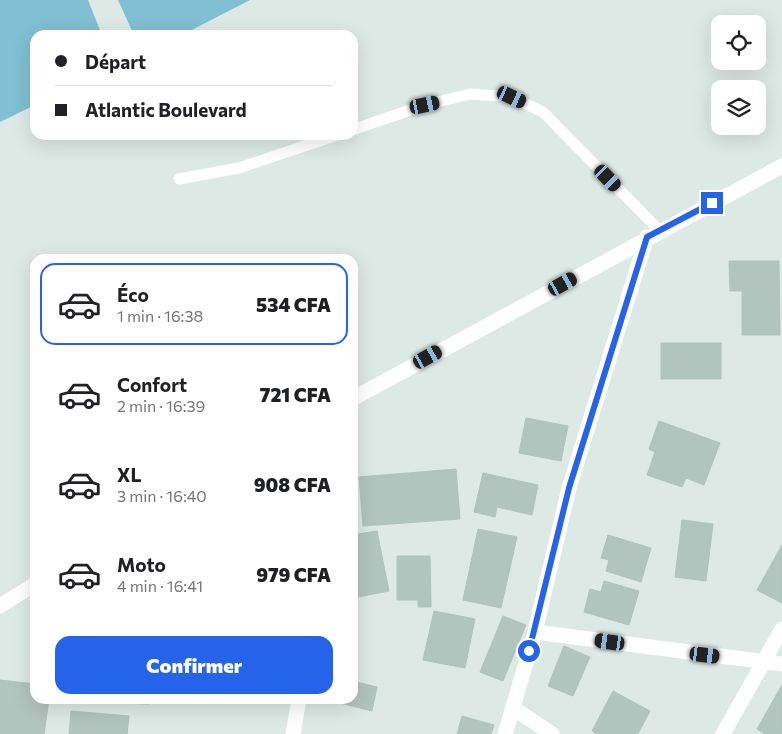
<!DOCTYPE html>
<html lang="fr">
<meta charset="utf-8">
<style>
body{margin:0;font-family:Commissioner,sans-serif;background:#f6f6f6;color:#202124;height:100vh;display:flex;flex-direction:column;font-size:19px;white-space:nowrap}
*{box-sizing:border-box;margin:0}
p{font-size:16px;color:#757577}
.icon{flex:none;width:28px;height:28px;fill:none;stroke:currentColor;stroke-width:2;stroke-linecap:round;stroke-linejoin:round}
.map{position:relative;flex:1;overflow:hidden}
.details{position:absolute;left:30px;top:254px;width:328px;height:450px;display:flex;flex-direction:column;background:#fff;border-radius:15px;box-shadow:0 5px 20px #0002}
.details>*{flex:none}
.banner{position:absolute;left:30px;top:30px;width:328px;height:110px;border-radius:15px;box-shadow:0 5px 20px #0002;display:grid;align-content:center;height:110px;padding:0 25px;background:#fff}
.buttons{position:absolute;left:711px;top:15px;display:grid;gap:10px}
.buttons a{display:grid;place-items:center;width:55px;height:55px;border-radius:10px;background:#fff;box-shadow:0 5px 20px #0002;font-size:25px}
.end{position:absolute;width:22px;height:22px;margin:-11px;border:6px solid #2563eb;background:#fff;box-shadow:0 0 0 2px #fff}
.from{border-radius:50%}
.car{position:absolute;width:15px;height:30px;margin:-15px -8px;border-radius:6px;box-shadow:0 0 4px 1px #0007;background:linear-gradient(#222 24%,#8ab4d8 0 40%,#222 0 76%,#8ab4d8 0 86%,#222 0)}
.banner b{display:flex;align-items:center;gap:18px;height:48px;font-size:19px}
.banner b+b{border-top:1px solid #e0e0e0}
.banner i{width:12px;height:12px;background:#202124}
ul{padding:9px 0 0;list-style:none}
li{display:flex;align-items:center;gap:15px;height:82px;margin:0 10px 8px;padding:0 15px;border:2px solid transparent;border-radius:15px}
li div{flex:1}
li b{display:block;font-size:19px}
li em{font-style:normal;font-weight:800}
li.selected{border-color:#2563eb}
li>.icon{width:45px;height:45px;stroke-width:1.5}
.primary-button{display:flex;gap:10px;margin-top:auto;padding:10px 25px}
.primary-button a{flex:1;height:58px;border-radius:15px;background:#2563eb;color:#fff;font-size:20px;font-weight:800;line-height:58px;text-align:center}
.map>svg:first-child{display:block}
</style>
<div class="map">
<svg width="782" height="734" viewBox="0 0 782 734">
<rect width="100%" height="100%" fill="#dce9e5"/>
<!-- water -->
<path fill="#81bfd2" d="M0 0H250L182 35H35V105L0 122Z"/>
<!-- pier -->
<path fill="#dce9e5" d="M88 0H118L134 35H102Z"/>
<!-- building -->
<g fill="#b2c4be" stroke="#afc3bc">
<path d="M729 261H779L780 335H742V291H730Z"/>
<rect x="661" y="343" width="60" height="36"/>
<path d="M526 418 568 426 561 461 519 453Z"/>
<path d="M659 421 720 443 704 485 686 478 682 487 647 475 655 452 649 449Z"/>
<path d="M456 469 460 519 363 526 359 477Z"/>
<path d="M483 473 538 485 532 515 497 507 495 517 474 512Z"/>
<path d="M682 520 713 524 706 581 675 577Z"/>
<path d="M478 529 517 537 501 608 463 600Z"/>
<path d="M377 531 389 591 352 598V535Z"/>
<path d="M608 535 651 548 641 582 606 571 609 560 601 558Z"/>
<path d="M782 545V603L757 590Z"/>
<path d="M397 556H430L431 607H418V600H397Z"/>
<path d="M604 581 639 591 629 625 584 612 590 589 601 592Z"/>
<path d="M434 611 475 619 465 668 423 660Z"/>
<path d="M503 616 526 625 503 681 480 672Z"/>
<path d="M564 646 590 657 573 696 548 686Z"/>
<path d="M0 680 35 684V699H49L44 734H0Z"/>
<path d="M352 681 377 687 372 711 336 702 337 699H352Z"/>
<path d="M782 685V732L781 734H765L757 729Z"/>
<path d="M613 691 650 711 638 734H597L592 731Z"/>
<path d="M113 699H149V704L113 703Z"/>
<path d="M71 711 129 716 127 734H69Z"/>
<path d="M462 716 494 725 491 734H457Z"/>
</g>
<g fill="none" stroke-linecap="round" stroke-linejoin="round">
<!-- lane -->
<g stroke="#fff" stroke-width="11">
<path d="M352 130 425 105 470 94 512 97 543 112 660 231"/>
<path d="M179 179 239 168 337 135"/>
</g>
<!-- street -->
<g stroke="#fff" stroke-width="15">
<path d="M535 632 782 664"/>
<path d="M513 708 552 734"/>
<path d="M293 734 299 699"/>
<path d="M505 734 535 632 569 488 647 237"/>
<path d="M723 734 782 629"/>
</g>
<!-- secondary -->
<g stroke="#fff" stroke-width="15">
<path d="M352 399 782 166"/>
<path d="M0 606 35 584"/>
</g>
</g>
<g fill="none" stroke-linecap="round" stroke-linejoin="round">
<!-- route -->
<path stroke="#2563eb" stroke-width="6" d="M529 651 569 488 647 237 712 203"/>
</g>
</svg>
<div class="buttons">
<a><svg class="icon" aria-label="locate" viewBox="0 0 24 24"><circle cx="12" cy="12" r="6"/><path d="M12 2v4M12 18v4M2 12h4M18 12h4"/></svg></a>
<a><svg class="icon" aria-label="layers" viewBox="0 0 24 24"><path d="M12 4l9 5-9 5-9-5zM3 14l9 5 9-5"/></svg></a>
</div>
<i class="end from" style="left:529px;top:651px"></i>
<i class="end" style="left:712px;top:203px"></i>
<i class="car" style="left:512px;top:97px;rotate:115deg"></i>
<i class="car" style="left:425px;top:105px;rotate:78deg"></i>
<i class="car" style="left:608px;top:178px;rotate:136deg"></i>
<i class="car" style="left:563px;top:284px;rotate:61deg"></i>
<i class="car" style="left:428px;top:357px;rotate:61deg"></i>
<i class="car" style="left:610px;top:642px;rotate:278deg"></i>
<i class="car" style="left:705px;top:655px;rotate:97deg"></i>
<div class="banner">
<b><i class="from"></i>Départ</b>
<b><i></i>Atlantic Boulevard</b>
</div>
<section class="details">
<ul>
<li class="selected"><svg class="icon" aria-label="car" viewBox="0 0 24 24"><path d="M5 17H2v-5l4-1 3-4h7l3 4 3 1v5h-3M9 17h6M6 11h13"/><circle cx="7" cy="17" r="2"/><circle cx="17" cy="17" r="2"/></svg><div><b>Éco</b><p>1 min · 16:38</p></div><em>534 CFA</em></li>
<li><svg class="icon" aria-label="car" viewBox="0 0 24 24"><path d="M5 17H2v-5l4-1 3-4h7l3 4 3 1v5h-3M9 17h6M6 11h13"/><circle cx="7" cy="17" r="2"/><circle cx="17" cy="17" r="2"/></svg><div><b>Confort</b><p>2 min · 16:39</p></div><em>721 CFA</em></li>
<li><svg class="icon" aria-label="car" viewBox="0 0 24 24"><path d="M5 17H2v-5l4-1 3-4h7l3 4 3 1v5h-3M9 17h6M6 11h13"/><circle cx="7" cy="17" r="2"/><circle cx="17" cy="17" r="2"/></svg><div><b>XL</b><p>3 min · 16:40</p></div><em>908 CFA</em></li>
<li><svg class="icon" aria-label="car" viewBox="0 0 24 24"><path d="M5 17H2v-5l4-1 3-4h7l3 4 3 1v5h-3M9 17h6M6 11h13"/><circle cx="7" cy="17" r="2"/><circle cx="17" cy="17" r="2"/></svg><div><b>Moto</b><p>4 min · 16:41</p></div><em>979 CFA</em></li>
</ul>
<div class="primary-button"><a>Confirmer</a></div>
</section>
</div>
